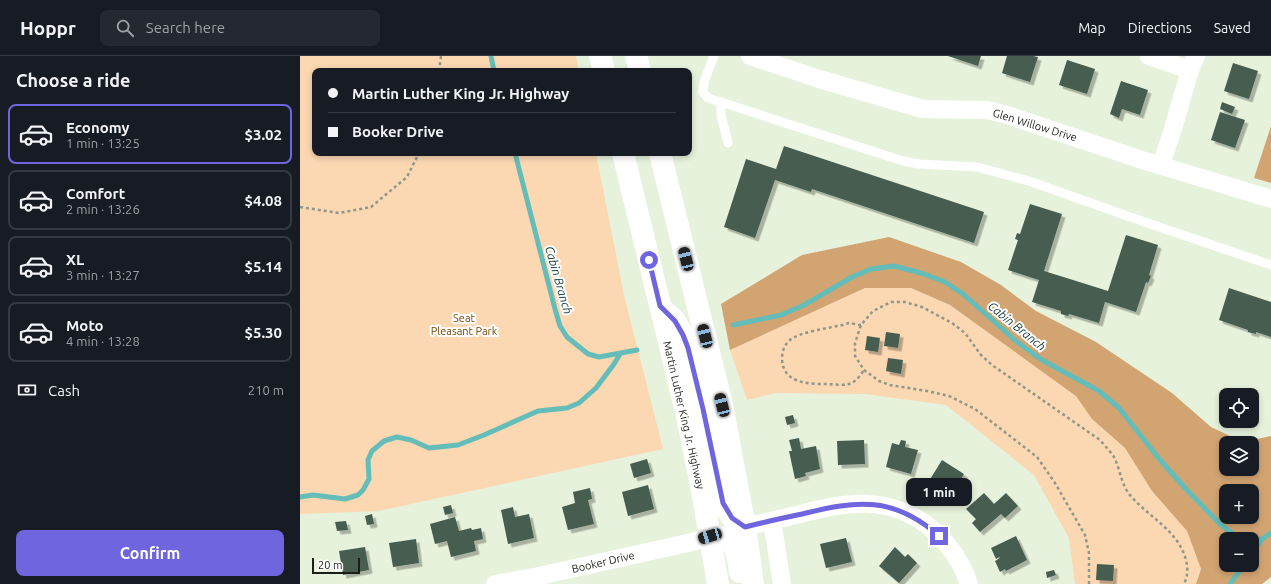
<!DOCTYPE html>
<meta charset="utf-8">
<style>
body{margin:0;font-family:Ubuntu,sans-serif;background:#242831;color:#f1f3f6;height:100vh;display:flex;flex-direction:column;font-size:15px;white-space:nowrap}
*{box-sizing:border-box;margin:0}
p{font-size:13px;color:#9ea1a6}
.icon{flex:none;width:22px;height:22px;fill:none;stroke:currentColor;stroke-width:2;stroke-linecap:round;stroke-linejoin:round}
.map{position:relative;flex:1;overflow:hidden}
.details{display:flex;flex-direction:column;background:#171b24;width:300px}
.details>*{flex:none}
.hud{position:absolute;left:12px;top:12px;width:380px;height:88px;border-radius:8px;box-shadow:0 2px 6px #0003;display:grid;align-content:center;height:88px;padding:0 16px;background:#171b24}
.tools{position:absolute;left:919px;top:332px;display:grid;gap:8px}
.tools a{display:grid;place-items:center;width:40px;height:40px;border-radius:8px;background:#171b24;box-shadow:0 2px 6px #0003;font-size:20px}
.scale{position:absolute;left:12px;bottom:10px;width:48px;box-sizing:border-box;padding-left:4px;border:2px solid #1a1e16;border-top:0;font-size:11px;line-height:14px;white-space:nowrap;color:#1a1e16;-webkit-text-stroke:3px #fff;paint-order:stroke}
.end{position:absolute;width:18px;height:18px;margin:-9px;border:5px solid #6f65df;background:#fff;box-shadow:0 0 0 2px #fff}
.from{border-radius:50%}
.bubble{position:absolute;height:28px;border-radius:8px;background:#171b24;box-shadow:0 2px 6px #0003;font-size:13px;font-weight:700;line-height:28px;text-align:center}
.car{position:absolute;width:12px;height:24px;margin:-12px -6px;border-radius:5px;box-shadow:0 0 3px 1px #0007;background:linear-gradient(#222 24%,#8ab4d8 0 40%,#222 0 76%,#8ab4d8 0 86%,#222 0)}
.hud b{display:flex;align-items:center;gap:14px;height:38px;font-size:15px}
.hud b+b{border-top:1px solid #363941}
.hud i{width:10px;height:10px;background:#f1f3f6}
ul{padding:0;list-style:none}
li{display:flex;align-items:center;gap:12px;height:60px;margin:0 8px 6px;padding:0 8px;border:2px solid #363941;border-radius:8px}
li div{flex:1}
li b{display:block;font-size:15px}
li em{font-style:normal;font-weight:700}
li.active{border-color:#6f65df}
li>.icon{width:36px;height:36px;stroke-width:1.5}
h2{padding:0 16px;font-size:18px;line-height:48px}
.pay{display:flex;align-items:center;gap:10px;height:44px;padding:0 16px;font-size:15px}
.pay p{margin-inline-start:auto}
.button{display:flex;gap:8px;margin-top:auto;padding:8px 16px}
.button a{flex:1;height:46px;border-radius:8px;background:#6f65df;color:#fff;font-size:16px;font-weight:700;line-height:46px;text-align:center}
header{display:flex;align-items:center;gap:24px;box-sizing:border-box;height:56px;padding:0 20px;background:#171b24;border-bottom:1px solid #363941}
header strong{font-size:19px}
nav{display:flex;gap:22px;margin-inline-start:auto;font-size:14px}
.search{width:280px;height:36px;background:#242831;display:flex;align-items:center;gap:10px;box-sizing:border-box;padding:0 14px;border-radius:8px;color:#9ea1a6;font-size:15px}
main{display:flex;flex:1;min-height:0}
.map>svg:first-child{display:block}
</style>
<header>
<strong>Hoppr</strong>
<div class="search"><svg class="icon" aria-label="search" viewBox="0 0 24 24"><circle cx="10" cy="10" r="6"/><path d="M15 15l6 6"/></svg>Search here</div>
<nav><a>Map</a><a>Directions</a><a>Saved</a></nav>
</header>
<main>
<section class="details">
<h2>Choose a ride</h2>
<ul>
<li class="active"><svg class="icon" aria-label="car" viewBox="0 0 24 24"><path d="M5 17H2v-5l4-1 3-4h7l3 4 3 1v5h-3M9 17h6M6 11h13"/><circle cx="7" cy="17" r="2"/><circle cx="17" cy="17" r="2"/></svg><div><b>Economy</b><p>1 min · 13:25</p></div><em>$3.02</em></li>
<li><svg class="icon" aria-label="car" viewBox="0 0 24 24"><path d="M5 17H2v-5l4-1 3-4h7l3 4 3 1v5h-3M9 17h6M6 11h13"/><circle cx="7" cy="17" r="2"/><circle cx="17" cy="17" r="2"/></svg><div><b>Comfort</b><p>2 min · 13:26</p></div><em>$4.08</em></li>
<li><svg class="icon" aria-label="car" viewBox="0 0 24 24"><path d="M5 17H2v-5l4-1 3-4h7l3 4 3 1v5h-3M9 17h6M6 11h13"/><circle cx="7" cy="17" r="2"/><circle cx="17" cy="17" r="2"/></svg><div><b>XL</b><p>3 min · 13:27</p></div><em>$5.14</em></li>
<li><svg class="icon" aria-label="car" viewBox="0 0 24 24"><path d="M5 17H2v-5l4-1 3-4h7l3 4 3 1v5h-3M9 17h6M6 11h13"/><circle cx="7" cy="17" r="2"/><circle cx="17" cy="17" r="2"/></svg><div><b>Moto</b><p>4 min · 13:28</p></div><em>$5.30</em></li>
</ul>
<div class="pay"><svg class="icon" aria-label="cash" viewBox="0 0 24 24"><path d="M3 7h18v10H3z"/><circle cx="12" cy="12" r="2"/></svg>Cash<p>210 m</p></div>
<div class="button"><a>Confirm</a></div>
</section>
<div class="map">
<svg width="971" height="528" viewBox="0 0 971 528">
<defs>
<filter id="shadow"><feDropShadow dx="3.5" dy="3.5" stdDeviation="0" flood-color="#0004"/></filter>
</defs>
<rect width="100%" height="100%" fill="#e6f2db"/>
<!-- green -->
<g fill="#fbd7b2">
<path d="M0 0H276L279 15H15V97H296L324 239 363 393 79 455 0 458Z"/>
<path d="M565 232H611L650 249 777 340 792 363 825 392 852 435 887 475 901 513 896 528H775L769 482 734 419 646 349 565 338 475 337 447 344 430 294Z"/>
</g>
<!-- forest -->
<g fill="#d2a472" fill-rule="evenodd">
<path d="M971 70V127L954 122Z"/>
<path d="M589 181 661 206 701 229 736 255 796 286 872 337 911 371 943 386 971 380V521L962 528H896L901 513 887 475 852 435 825 392 792 363 776 340 650 249 611 232H565L430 294 421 248 502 199ZM926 387H952V413H926ZM926 435H952V461H926ZM926 483H952V509H926Z"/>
</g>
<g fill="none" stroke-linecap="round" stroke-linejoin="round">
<!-- stream -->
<g stroke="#64bdb8" stroke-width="5">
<path d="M191 0 194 15"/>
<path d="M215 97 255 253 260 270 267 281 288 298 299 301 337 294"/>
<path d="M433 269 481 259 504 249 552 221 571 213 594 210 621 217 645 226 663 238 717 286 742 304 799 335 819 352 860 404 884 431 921 469 940 483"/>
<path d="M0 441 13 439 45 443 58 439 63 434 69 423 68 404 72 395 84 385 97 381 111 384 129 392 158 389 184 379 238 355 267 352 279 347 296 332 314 308 320 298"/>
<path d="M952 485 962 483 971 477"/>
<path d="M952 498 962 483"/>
<path d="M930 528 944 509"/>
</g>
</g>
<!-- building -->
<g fill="#475d50" filter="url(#shadow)">
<path d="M648 0H681L678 10Z"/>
<path d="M707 0H733L738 1 730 26 702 17Z"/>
<path d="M767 4 795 13 787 38 759 29Z"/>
<path d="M933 7 958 15 949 43 924 35Z"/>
<path d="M821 25 848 34 840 59 822 53 819 62 810 58Z"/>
<path d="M922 46 935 51 932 58 920 53Z"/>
<path d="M920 56 945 64 935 92 911 84Z"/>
<path d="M484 90 684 156 674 187 512 133 511 136 475 124 455 182 424 171 446 103 476 113Z"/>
<path d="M730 148 762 158 744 215 773 224 808 235 826 179 858 189 849 219 851 220 848 227 846 226 836 256 805 246 799 267 769 258 768 260 761 258V255L732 246 739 224 708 214 718 184 715 183 717 177 720 178Z"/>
<path d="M929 232 971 246V281L956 276V278L948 276V274L919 264Z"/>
<path d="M586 276 600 278 598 292 584 290Z"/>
<path d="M567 280 580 282 578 296 565 294Z"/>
<path d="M588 302 603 304 601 318 586 315Z"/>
<path d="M493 359 495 367 487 369 485 361Z"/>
<path d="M499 382 501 393 516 390 520 413 505 417 506 420 495 423 489 395H492L489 384Z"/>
<path d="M564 384 565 408 538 409 537 385Z"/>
<path d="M601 384 606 385 605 391 618 394 611 418 586 411 592 387 599 389Z"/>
<path d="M347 403 351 417 334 422 330 408Z"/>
<path d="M642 404 664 418 652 439 646 435 644 438 640 435 641 432 640 431 638 434 634 431 635 429 629 425Z"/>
<path d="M348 429 354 453 328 460 322 436Z"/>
<path d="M290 432 292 443 288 444 294 468 268 474 262 451 275 447 273 436Z"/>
<path d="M684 437 694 448 706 437 718 450 705 462 701 458 680 476 672 467 676 463 666 453Z"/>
<path d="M151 449 153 457 145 459 143 451Z"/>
<path d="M213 451 215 461 229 458 234 482 208 488 201 454Z"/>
<path d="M72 458 74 468 67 469 65 460Z"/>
<path d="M155 461 159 475 171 472 172 474 181 472 183 483 174 485 176 495 151 501 147 485 135 488 130 468Z"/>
<path d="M46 465 48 474 37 475 35 466Z"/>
<path d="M716 480 727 504 706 515 705 513 700 516 695 505 700 502 699 501 696 503 691 492Z"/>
<path d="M546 482 552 506 526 512 520 488Z"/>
<path d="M116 483 119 507 93 511 89 487Z"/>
<path d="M65 491 69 514 43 519 39 495Z"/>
<path d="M595 491 605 501 608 498 617 507 599 527 579 510Z"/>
<path d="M797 508 814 509 813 525 796 524Z"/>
<path d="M754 514 756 519 747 522 746 516Z"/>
</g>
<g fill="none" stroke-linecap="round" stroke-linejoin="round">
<!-- path -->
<g stroke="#8f9887" stroke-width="2.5" stroke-dasharray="3 3" stroke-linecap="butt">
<path d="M139 15 141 0"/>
<path d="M0 151 39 157 71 151 107 121 119 97"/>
<path d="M561 269C557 269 552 267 549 267 545 268 541 270 537 270 524 273 500 276 490 284 484 289 482 296 482 303 483 328 509 328 527 328 547 329 552 332 564 314"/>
<path d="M789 528V497L785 479 755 427 737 401 675 353 649 340 627 335 590 329 579 325 564 314 555 300V287L561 269 573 255 591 246H605L622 251 652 267 665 277 681 299 692 309 800 384C805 390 810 395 814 401 820 413 821 427 829 438 848 461 878 474 886 504 888 512 888 520 884 528"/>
</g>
<!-- service -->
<g stroke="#fff" stroke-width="9">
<path d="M414 0 404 26 403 36 408 42 603 105 619 108 677 111 729 125 833 162 971 209"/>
<path d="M421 46V59L428 87"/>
</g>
<!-- minor -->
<g stroke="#fff" stroke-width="18">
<path d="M450 0 519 23 623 53 687 54 704 58 842 104 971 143"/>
<path d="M849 0 890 14"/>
<path d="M861 109 873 73 890 14 896 0"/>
<path d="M472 465 482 528"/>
<path d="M445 471C462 467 479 463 496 459 546 446 591 437 634 475 651 490 662 507 669 528"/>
<path d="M195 528 239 520 388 487 410 481"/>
</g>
<!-- primary -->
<g stroke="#fff" stroke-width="22">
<path d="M300 0 304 15"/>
<path d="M336 0 340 15"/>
<path d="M323 97 387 360 401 429 418 528"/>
<path d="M360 97 422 349 445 471 453 528"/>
<path d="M364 255 375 265 383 279 388 292 403 353 423 447 432 462 445 471"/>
<path d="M410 481C436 479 437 495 440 516"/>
</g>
</g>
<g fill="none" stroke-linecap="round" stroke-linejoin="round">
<!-- route -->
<path stroke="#6f65df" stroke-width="5" d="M349 204 360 250 375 265 383 279 388 292 403 353 423 447 432 462 445 471C464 466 483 462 502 458 557 444 594 440 639 480"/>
</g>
<g text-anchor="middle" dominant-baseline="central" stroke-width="4" stroke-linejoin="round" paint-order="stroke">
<!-- street labels -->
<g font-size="11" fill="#1a1e16" stroke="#fff">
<text transform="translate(735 69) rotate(17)">Glen Willow Drive</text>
<text transform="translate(384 359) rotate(77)">Martin Luther King Jr. Highway</text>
<text transform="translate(303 506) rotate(-13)">Booker Drive</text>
</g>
<!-- park labels -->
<g font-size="11" fill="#744708" stroke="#fff">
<text x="164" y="262">Seat<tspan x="164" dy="13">Pleasant Park</tspan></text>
</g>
<!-- water labels -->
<g font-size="12" font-style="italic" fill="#16403e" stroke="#fff">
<text transform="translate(259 224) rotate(74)">Cabin Branch</text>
<text transform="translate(717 270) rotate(39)">Cabin Branch</text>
</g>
</g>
</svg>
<div class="tools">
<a><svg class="icon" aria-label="locate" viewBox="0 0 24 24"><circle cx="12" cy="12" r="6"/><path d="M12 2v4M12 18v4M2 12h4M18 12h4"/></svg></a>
<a><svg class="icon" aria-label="layers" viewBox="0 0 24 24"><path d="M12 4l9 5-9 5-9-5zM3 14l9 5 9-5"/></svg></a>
<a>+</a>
<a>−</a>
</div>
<div class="scale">20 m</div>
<i class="end from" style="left:349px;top:204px"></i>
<i class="end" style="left:639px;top:480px"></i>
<div class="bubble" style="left:606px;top:422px;width:66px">1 min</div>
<i class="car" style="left:386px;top:203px;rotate:346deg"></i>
<i class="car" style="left:405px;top:280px;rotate:346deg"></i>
<i class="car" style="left:422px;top:349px;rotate:346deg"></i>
<i class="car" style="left:410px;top:480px;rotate:254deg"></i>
<div class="hud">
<b><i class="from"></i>Martin Luther King Jr. Highway</b>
<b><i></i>Booker Drive</b>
</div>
</div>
</main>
